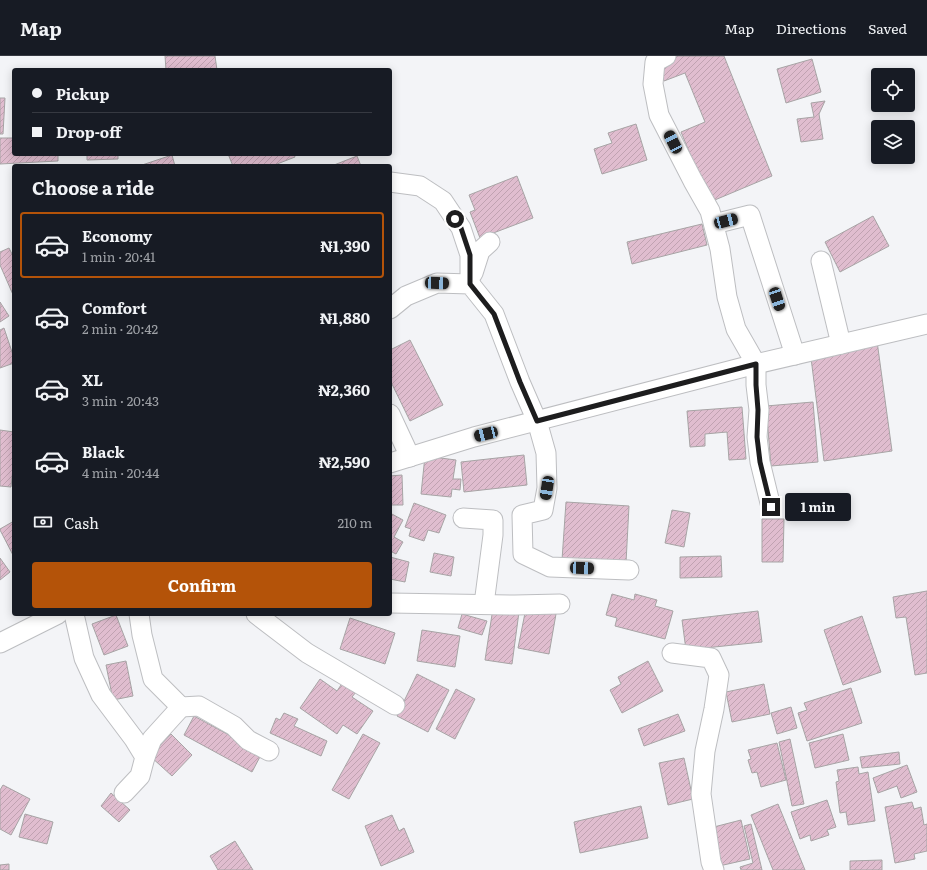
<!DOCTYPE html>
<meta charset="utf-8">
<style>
body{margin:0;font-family:Literata,serif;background:#242831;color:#f1f3f6;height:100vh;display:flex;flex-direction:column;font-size:15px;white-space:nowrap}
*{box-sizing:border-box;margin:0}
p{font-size:13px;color:#9ea1a6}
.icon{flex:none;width:22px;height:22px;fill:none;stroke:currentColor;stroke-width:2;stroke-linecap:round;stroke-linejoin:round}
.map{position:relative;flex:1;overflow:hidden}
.sheet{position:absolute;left:12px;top:108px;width:380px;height:452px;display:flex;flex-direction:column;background:#171b24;border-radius:4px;box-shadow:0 2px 10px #0003}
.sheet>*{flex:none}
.guide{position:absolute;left:12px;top:12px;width:380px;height:88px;border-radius:4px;box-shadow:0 2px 10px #0003;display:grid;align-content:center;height:88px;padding:0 20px;background:#171b24}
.tools{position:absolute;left:871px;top:12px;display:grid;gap:8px}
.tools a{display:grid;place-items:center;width:44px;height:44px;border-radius:4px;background:#171b24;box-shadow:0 2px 10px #0003;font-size:20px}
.end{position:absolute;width:18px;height:18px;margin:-9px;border:5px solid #1d1d1e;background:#fff;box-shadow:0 0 0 2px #fff}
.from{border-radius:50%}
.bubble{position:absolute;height:28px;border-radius:4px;background:#171b24;box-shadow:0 2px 10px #0003;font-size:13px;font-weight:700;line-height:28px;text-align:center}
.car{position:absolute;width:12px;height:24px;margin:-12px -6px;border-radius:5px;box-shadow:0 0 3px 1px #0007;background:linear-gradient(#222 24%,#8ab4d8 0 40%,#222 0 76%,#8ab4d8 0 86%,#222 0)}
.guide b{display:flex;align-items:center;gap:14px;height:38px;font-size:15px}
.guide b+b{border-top:1px solid #363941}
.guide i{width:10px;height:10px;background:#f1f3f6}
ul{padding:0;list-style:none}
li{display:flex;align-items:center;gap:12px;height:66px;margin:0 8px 6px;padding:0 12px;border:2px solid transparent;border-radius:4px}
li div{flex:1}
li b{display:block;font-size:15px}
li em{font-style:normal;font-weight:700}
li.active{border-color:#b45309}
li>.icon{width:36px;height:36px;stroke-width:1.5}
h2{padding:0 20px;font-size:18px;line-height:48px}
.pay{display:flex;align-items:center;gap:10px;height:44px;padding:0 20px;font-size:15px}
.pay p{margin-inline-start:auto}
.action{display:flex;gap:8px;margin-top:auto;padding:8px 20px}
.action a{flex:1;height:46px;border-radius:4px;background:#b45309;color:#fff;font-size:16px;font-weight:700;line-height:46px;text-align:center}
header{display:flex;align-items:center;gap:24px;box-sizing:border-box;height:56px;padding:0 20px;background:#171b24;border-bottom:1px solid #363941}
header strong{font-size:19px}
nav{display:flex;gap:22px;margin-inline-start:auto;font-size:14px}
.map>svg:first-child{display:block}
</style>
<header>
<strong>Map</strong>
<nav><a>Map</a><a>Directions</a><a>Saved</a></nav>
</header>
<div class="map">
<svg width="927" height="814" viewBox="0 0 927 814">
<defs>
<pattern id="building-hatch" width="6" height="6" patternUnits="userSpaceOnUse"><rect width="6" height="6" fill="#e0bdcf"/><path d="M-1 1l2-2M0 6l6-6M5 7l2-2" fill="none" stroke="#c0a2b1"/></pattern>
</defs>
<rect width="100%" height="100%" fill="#f3f4f7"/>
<!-- building -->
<g fill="url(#building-hatch)" stroke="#a7a4a5">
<path d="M165 0H215L217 14H166Z"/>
<path d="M672 0H724L772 120 710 146 681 76 705 66 685 17 664 25 656 6Z"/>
<path d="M812 3 821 36 786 47 777 13Z"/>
<path d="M0 42H5L3 78H0Z"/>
<path d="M825 45 819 58 823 83 801 86 797 63 814 61 811 47Z"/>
<path d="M636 68 647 104 602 118 594 93 612 87 608 77Z"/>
<path d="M0 82H14V98H58V105L0 108Z"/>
<path d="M87 98H118V103L87 104Z"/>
<path d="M228 98H294L295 101 272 110H233Z"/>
<path d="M172 99 175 110H139Z"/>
<path d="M357 100 361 110H335L334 109Z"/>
<path d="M517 120 533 162 480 182 470 156 475 154 469 139Z"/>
<path d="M873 160 889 190 840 216 825 186Z"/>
<path d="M702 168 707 189 632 208 627 186Z"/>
<path d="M9 192 14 202V241L0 209V196Z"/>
<path d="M0 246 9 260 0 266Z"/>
<path d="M4 272 14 302V307L0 312V274Z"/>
<path d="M410 284 443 349 410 365 390 324V294Z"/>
<path d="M877 285 892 395 824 405 810 294Z"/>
<path d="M813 346 818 406 771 410 766 350Z"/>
<path d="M742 351 746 403 729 404 727 376 705 378V390L690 391 687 355Z"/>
<path d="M0 374 14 376V403L11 431 0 430Z"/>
<path d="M524 399 527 429 464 436 461 406Z"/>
<path d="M425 400 456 404 453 423H461L460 434 452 433 451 441 421 438Z"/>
<path d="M402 419 403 449H390V420Z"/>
<path d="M566 446 629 450 626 507 562 504Z"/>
<path d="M414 447 446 459 439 477 428 474 424 485 409 480 411 473 405 471Z"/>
<path d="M672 454 690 457 684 491 665 487Z"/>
<path d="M390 457 403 464 394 481 403 486 396 498 390 495Z"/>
<path d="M762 463H784L783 506H762Z"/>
<path d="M14 465V501L0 474V473Z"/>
<path d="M434 497 454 501 451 520 430 516Z"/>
<path d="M721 500 722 521 680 522V501Z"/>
<path d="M390 501 409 506 405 526 390 523Z"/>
<path d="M0 502 10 516 0 524Z"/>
<path d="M927 535V617L915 619 906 561 896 562 893 541Z"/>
<path d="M612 538 634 544 635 538 657 544 655 550 673 555 665 583 615 570 617 562 606 559Z"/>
<path d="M493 552 519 556 512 608 485 604Z"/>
<path d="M526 552 556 558 549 598 518 592Z"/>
<path d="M758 555 762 586 686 594 682 564Z"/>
<path d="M462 558 487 565 482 579 458 572Z"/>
<path d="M116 559 128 590 104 599 92 568Z"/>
<path d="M862 560 881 616 843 629 824 574Z"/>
<path d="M350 562 395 577 385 608 340 593Z"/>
<path d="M422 574 460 580 455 611 417 605Z"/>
<path d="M126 605 133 640 113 644 106 609Z"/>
<path d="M648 605 663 635 622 657 610 634 621 628 618 621Z"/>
<path d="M417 618 449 634 428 676 397 660Z"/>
<path d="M320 623 337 635 343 626 356 636 352 641 373 655 357 678 343 669 337 678 300 652Z"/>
<path d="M764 628 770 658 732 666 726 636Z"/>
<path d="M851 632 862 667 807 685 798 657 807 654 804 647Z"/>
<path d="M456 633 475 643 455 683 436 673Z"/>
<path d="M791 651 797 672 777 678 771 657Z"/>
<path d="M284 657 298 663 294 670 327 685 321 700 270 677 276 662 280 664Z"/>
<path d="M678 658 685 675 644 690 638 673Z"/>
<path d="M194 660 262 697 252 716 184 679Z"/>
<path d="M171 678 192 699 172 720 150 700Z"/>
<path d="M363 678 380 687 349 743 332 734Z"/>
<path d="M843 678 849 704 815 712 809 687Z"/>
<path d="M790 683 804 748 792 750 779 686Z"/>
<path d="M777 687 786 724 761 731 757 716 752 717 748 704 751 703 748 694Z"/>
<path d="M899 696 900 708 862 712 860 701Z"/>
<path d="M684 702 693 743 668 749 659 707Z"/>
<path d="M907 709 917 736 901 742 897 730 878 737 873 722Z"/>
<path d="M858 711 859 718 868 716 875 765 848 769 846 756 840 757 836 726 839 725 837 714Z"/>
<path d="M3 729 30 743 11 779 0 773V734Z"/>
<path d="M111 737 130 754 119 766 101 750Z"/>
<path d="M827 744 836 771 827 774 829 779 811 785 810 779 800 783 791 756Z"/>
<path d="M912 746 914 753 921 751 924 769 927 768V795L914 798 915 803 895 807 885 751Z"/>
<path d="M778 748 805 814H773L751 759Z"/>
<path d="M641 750 648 782 580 797 574 766Z"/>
<path d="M25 758 53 766 47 788 19 781Z"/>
<path d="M392 759 399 775 404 772 414 796 381 810 365 770Z"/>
<path d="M741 764 750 803 719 810 710 772Z"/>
<path d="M751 768 762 814H741L740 811 753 807 744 770Z"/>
<path d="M235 785 253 814H218L210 800Z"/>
<path d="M882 804V814H850V805Z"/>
<path d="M9 808V814H0V809Z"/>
</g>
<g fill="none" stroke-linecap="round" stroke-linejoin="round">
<!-- minor casing -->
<g stroke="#bdbec1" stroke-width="21">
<g id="minor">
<path d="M666 0 655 6 653 28 659 59 693 125 710 155 720 193 727 241 736 273 756 308V329L759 354 757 381 760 406 771 451"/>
<path d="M390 126 420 130 443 145 461 172 470 199V228"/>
<path d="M714 168 750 159 795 299"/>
<path d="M821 205 841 288"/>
<path d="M473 217 480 195 490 186"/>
<path d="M390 253 406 240 437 227 470 228 494 258 520 326 537 365 546 397 547 432 543 454 522 459 523 498 550 511 629 514"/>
<path d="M390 358 410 401"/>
<path d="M390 407 474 381 756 308 927 268"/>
<path d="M463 462 493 464V479L484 548"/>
<path d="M390 547 515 549 560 548"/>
<path d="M74 558 84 602 101 639 134 683 145 701 140 720 124 737"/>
<path d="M139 558 142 579 153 623 181 651 199 650 234 670 248 684 269 695"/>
<path d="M256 558 307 597 395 649"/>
<path d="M0 587 58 558"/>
<path d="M672 597 711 602 719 619 714 653 705 695 701 738 711 806 714 814"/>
<path d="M145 701 152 683 181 651"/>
</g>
</g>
<!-- minor -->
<use href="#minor" stroke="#fff" stroke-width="19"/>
</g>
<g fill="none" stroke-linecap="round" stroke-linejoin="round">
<!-- route -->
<path stroke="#1d1d1e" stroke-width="5" d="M455 163 461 172 470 199V228L494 258 520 326 537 365 756 308V329L758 354 757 381 760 406 771 451"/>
</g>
</svg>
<div class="tools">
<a><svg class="icon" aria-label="locate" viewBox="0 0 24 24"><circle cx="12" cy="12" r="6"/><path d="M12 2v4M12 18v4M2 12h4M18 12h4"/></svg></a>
<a><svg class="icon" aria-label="layers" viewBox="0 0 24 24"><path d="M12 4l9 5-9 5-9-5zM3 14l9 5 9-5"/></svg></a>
</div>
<i class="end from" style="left:455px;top:163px"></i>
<i class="end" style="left:771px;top:451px"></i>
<div class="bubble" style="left:785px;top:437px;width:66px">1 min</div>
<i class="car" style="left:673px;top:86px;rotate:333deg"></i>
<i class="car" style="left:726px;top:165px;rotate:75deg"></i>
<i class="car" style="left:437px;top:227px;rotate:92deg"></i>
<i class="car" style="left:777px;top:243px;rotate:162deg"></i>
<i class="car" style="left:486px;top:378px;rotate:256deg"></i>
<i class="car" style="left:547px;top:432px;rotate:189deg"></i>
<i class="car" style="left:582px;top:512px;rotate:92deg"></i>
<div class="guide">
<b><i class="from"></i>Pickup</b>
<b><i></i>Drop-off</b>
</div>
<section class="sheet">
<h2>Choose a ride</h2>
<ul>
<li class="active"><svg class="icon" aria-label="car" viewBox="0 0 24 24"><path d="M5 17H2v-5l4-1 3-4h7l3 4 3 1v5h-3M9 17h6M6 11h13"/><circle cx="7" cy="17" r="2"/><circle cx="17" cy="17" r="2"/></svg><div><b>Economy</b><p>1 min · 20:41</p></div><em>₦1,390</em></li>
<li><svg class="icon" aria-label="car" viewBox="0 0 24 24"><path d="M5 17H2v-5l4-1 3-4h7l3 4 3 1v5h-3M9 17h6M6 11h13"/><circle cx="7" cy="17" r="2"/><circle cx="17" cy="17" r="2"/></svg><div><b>Comfort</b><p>2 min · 20:42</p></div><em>₦1,880</em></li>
<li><svg class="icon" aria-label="car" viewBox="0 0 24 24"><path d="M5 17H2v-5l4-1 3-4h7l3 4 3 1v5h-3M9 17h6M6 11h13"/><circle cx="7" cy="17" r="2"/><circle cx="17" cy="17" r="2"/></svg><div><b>XL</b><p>3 min · 20:43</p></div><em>₦2,360</em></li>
<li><svg class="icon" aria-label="car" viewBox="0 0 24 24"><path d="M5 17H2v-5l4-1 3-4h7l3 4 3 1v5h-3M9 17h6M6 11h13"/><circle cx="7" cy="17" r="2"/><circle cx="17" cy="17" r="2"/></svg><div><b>Black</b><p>4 min · 20:44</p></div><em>₦2,590</em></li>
</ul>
<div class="pay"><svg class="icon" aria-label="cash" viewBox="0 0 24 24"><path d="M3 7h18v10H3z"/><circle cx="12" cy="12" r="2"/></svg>Cash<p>210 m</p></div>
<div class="action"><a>Confirm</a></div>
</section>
</div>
